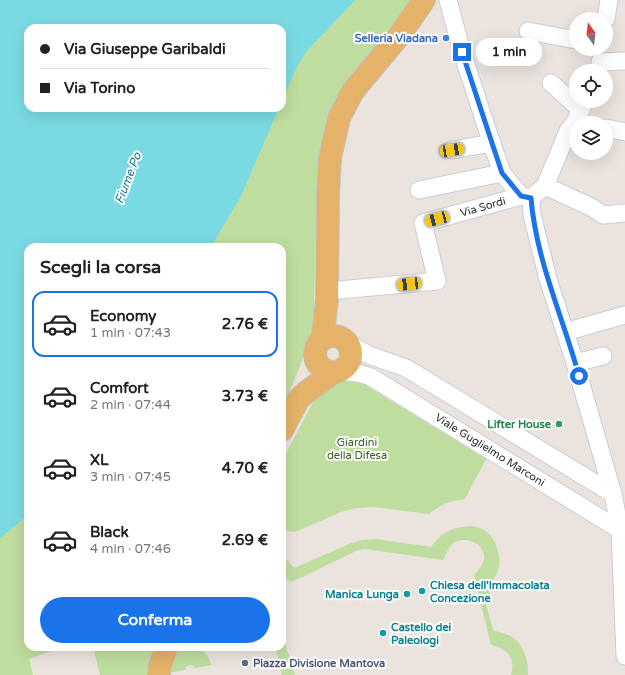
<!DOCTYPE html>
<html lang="it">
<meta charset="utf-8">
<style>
body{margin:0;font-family:"Varela Round",sans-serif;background:#f6f6f6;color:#222;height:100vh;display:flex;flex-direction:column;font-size:15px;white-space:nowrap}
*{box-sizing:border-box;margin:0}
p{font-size:13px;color:#767676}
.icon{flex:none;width:22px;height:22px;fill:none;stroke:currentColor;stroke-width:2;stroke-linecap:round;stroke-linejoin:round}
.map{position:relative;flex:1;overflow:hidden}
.panel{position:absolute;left:24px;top:243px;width:262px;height:408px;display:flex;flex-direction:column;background:#fff;border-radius:12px;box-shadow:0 4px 16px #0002}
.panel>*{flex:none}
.banner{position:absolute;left:24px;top:24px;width:262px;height:88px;border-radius:12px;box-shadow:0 4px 16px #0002;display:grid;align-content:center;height:88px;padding:0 16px;background:#fff}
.needle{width:26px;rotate:345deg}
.buttons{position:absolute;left:569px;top:12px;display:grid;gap:8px}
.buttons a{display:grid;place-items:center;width:44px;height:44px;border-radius:50%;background:#fff;box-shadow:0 4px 16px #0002;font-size:20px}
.end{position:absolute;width:18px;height:18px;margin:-9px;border:5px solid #1a73e8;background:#fff;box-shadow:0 0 0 2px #fff}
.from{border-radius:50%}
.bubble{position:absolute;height:28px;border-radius:14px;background:#fff;box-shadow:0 4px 16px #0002;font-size:13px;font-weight:800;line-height:28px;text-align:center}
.car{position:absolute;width:12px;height:24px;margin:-12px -6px;border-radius:5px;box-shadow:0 0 3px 1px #0007;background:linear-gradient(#f5c518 24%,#345 0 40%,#f5c518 0 76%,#345 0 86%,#f5c518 0)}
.banner b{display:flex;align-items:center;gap:14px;height:38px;font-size:15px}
.banner b+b{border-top:1px solid #e0e0e0}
.banner i{width:10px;height:10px;background:#222}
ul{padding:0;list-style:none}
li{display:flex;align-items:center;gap:12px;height:66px;margin:0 8px 6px;padding:0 8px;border:2px solid transparent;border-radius:12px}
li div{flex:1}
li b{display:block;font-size:15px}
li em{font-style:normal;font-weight:800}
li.current{border-color:#1a73e8}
li>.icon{width:36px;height:36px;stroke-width:1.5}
h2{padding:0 16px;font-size:18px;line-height:48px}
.primary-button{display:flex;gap:8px;margin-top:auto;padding:8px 16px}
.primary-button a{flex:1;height:46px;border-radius:24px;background:#1a73e8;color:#fff;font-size:16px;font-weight:800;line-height:46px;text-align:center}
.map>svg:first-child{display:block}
</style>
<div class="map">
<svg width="625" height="675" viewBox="0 0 625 675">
<rect width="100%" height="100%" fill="#ebe3dd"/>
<!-- green -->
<g fill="#bfdd9f" fill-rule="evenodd">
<path d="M0 0H414L345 88 317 193 314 308 310 341 282 411V247H28V647H62L29 659 33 675H0ZM28 28H282V108H28Z"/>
<path d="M336 381H347L362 383 486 459 465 499C448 501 442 504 429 514L374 507 356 508 341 512 295 532 282 531V461L320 389Z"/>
<path d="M472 526C476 527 481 528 484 530 495 536 501 554 499 566 498 574 492 581 488 588L490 595 484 597 493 630C500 633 509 634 515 639 524 647 529 663 528 675H511C516 657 508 649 491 645L474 575C477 571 483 565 484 559 486 544 467 536 455 542 448 546 447 554 443 560L365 549 358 550 292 582C280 578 282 569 282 558L287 560 294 568 349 544 362 540 375 539 431 547C443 531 453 527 472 526Z"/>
<path d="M282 633 295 675H282L275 647H282Z"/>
<path d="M93 647H153L149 675H100Z"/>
<path d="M177 647H200L206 654 212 665 194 668 192 665 186 666V669L185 670 169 673Z"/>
</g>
<!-- water -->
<path fill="#7adae4" d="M0 0H355L306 52 295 70 282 101V28H28V108H279L241 196 211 247H28V515L0 538Z"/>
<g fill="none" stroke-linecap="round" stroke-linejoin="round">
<!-- minor casing -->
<g stroke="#c9ced7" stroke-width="19">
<g id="minor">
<path d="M448 0 462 52 487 129 502 173 521 196 531 198"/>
<path d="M606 19 609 0"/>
<path d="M528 31 576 40"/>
<path d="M600 62 625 61"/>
<path d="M551 83 581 110"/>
<path d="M606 128 625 132"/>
<path d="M452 150 492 143"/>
<path d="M545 186 591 207 603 215 625 213"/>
<path d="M419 190 502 173"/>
<path d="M531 198 532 215 548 279 575 363 613 494 620 530 625 656"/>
<path d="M531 198 545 186 568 131 575 122 585 101"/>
<path d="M328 291 437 281 423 223 521 196"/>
<path d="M565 332 625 315"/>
<path d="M347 343 369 355 406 368 613 494"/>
<path d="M575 363 603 356"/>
<path d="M339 371 358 373 371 377 620 530"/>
</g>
</g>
<!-- major casing -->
<g stroke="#c3c3c3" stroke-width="24">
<g id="major">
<circle cx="333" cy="354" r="18"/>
<path d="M322 340 327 300 328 194 330 158 339 118 353 91 399 36 424 0"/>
<path d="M282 430 298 400 305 393 334 372"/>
<path d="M159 675 160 665 167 647"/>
</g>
</g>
<!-- minor -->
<use href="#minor" stroke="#fff" stroke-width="17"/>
<!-- major -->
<use href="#major" stroke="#e4b269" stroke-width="22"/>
</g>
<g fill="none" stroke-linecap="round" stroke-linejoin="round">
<!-- route -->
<path stroke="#1a73e8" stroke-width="5" d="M462 52 492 143 502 173 521 196 531 198C536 260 563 317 579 376"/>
</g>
<!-- markers -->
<circle fill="#3f7fe0" stroke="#fff" stroke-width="1.5" cx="446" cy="38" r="4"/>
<circle fill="#2e9e5b" stroke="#fff" stroke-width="1.5" cx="559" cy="424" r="4"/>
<g fill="#0f9aa8" stroke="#fff" stroke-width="1.5">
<circle cx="422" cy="591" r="4"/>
<circle cx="407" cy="594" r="4"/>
<circle cx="383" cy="633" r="4"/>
</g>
<circle fill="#5c6f8a" stroke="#fff" stroke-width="1.5" cx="245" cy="663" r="4"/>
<g text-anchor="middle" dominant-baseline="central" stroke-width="4" stroke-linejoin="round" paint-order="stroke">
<!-- shop labels -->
<g font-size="11" font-weight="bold" fill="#366cbe" stroke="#fff" text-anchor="end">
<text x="438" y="38">Selleria Viadana</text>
</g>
<!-- street labels -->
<g font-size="11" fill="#2a2a2a" stroke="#fff">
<text transform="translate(483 207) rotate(-16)">Via Sordi</text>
<text transform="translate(490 450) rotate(32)">Viale Guglielmo Marconi</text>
</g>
<!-- leisure labels -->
<g font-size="11" font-weight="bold" fill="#27864d" stroke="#fff" text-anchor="end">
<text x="551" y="424">Lifter House</text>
</g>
<!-- park labels -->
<g font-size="11" fill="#396120" stroke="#fff">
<text x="357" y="442">Giardini<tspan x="357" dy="13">della Difesa</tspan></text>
</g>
<!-- culture labels -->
<g font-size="11" font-weight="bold" fill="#0d838f" stroke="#fff" text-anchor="start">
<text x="430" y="585">Chiesa dell'Immacolata<tspan x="430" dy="13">Concezione</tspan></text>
<text x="399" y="594" text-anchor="end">Manica Lunga</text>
<text x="391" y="627">Castello dei<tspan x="391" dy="13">Paleologi</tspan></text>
</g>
<!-- service labels -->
<g font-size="11" font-weight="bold" fill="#4e5e75" stroke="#fff" text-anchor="start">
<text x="253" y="663">Piazza Divisione Mantova</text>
</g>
<!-- water labels -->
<g font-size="12" font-style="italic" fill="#197c8f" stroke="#fff">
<text transform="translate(128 178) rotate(-69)">Fiume Po</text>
</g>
</g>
</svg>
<div class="buttons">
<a><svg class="needle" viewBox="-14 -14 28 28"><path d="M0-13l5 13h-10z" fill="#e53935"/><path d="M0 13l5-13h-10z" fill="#767676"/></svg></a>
<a><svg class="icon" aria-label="locate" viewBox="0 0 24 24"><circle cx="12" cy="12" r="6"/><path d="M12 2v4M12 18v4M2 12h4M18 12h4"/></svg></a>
<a><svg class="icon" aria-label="layers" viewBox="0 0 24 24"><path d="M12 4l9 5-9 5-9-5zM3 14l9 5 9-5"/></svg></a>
</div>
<i class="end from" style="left:579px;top:376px"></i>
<i class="end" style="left:462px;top:52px"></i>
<div class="bubble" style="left:476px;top:38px;width:66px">1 min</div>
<i class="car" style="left:452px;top:150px;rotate:81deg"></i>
<i class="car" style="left:437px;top:219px;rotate:255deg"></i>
<i class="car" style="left:409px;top:284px;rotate:264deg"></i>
<div class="banner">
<b><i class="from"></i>Via Giuseppe Garibaldi</b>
<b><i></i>Via Torino</b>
</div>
<section class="panel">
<h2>Scegli la corsa</h2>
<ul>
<li class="current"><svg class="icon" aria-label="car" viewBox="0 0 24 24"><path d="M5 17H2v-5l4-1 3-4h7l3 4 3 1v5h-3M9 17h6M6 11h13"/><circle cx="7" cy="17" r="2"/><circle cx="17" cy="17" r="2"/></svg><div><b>Economy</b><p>1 min · 07:43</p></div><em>2.76 €</em></li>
<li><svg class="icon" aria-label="car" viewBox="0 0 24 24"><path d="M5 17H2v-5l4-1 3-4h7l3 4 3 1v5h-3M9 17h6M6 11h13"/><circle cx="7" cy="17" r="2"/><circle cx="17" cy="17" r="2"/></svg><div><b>Comfort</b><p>2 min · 07:44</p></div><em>3.73 €</em></li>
<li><svg class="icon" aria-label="car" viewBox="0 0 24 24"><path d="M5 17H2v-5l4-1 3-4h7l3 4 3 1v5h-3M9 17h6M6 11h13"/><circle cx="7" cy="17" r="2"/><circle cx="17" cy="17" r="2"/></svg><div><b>XL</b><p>3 min · 07:45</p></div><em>4.70 €</em></li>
<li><svg class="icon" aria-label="car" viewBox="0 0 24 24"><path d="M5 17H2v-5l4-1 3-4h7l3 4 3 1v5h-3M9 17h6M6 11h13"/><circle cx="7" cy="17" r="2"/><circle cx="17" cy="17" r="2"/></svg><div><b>Black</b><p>4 min · 07:46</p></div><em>2.69 €</em></li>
</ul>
<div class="primary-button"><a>Conferma</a></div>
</section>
</div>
